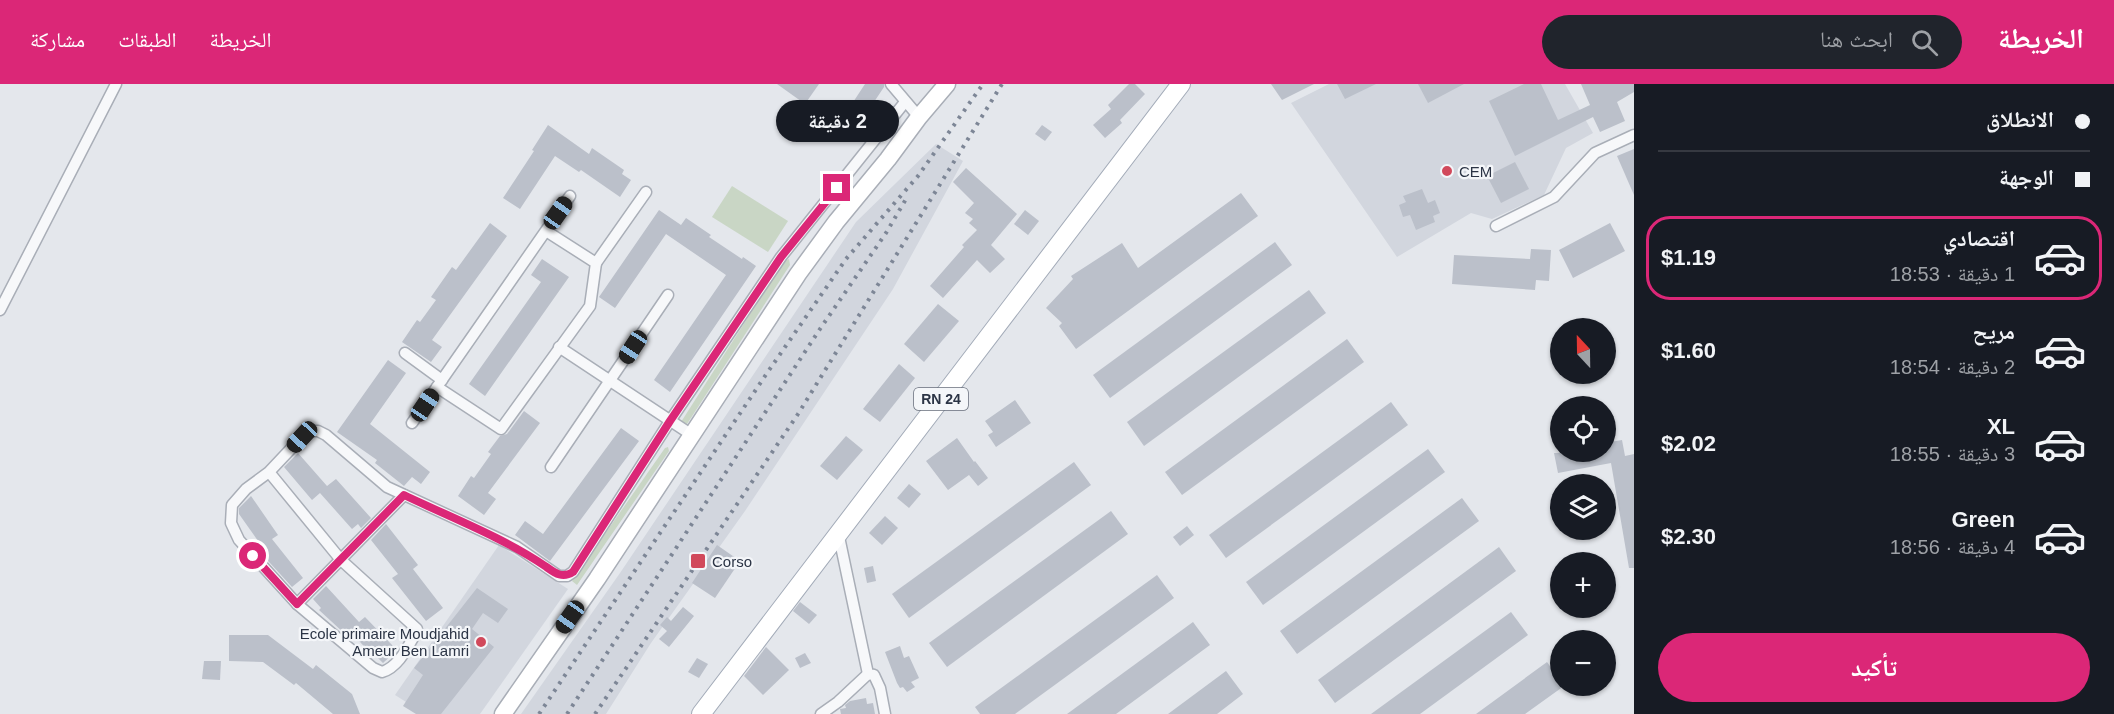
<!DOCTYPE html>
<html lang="ar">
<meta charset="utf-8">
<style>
body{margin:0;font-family:Helvetica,"Noto Naskh Arabic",sans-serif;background:#20242c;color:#f1f3f6;direction:rtl;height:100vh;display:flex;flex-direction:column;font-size:22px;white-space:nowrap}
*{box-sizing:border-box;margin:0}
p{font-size:20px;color:#9ea1a6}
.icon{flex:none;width:33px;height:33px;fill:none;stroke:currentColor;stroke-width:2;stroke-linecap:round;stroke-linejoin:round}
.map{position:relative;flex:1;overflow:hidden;direction:ltr}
.drawer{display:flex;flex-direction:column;background:#171b24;width:480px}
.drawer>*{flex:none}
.banner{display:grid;align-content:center;height:132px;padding:0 24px;background:#171b24}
.needle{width:39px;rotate:338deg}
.buttons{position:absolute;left:1550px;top:234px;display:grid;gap:12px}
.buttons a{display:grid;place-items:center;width:66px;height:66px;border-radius:50%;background:#171b24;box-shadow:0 2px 4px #0004;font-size:30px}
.end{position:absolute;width:27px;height:27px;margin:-14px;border:8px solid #db2777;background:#fff;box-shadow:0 0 0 3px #fff}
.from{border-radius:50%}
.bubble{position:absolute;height:42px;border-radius:21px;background:#171b24;box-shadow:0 2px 4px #0004;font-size:20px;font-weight:800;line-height:42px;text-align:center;direction:rtl}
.car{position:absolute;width:18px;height:36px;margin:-18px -9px;border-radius:8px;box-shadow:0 0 4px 2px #0007;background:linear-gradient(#222 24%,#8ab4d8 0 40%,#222 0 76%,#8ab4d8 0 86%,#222 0)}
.banner b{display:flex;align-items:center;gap:21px;height:57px;font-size:22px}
.banner b+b{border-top:2px solid #363941}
.banner i{width:15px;height:15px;background:#f1f3f6}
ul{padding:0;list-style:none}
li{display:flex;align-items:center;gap:18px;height:84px;margin:0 12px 9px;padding:0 12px;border:3px solid transparent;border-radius:24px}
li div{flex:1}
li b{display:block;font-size:22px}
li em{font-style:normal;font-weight:800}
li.selected{border-color:#db2777}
li>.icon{width:54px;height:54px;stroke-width:1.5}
.cta{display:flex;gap:12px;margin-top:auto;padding:12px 24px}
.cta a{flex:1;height:69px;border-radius:36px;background:#db2777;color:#fff;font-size:24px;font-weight:800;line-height:69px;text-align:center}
header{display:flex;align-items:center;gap:36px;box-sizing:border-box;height:84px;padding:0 30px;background:#db2777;color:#fff}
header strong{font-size:28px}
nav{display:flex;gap:33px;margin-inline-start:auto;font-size:21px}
.search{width:420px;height:54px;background:#20242c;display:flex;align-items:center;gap:15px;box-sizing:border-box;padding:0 21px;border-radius:33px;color:#9ea1a6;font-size:22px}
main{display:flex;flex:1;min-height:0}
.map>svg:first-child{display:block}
</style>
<header>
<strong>الخريطة</strong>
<div class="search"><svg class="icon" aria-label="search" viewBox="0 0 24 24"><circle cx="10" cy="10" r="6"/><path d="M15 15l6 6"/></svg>ابحث هنا</div>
<nav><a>الخريطة</a><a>الطبقات</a><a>مشاركة</a></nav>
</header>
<main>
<section class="drawer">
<div class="banner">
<b><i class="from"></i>الانطلاق</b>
<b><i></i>الوجهة</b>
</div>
<ul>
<li class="selected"><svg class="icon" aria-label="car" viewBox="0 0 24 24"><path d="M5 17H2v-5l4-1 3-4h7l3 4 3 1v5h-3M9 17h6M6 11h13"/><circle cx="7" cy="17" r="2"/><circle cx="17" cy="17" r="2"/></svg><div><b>اقتصادي</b><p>1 دقيقة · 18:53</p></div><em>$1.19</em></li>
<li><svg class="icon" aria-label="car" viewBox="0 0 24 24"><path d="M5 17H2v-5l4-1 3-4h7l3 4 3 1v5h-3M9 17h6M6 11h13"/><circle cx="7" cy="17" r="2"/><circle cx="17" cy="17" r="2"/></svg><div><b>مريح</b><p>2 دقيقة · 18:54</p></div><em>$1.60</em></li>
<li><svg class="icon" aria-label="car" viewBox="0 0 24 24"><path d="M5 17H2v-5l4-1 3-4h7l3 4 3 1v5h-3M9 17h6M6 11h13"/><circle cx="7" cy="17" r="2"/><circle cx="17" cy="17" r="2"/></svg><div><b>XL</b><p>3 دقيقة · 18:55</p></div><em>$2.02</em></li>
<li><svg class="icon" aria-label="car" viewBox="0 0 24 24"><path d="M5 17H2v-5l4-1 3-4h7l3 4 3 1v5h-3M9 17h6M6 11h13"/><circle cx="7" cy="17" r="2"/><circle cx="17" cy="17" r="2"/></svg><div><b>Green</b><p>4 دقيقة · 18:56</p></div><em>$2.30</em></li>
</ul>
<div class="cta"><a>تأكيد</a></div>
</section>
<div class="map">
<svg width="1634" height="630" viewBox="0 0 1634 630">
<rect width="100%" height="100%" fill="#e4e7ec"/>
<!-- built -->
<g fill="#d2d6de">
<path d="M1329 0H1565L1593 49 1566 64 1544 111 1492 135 1471 129 1397 173 1291 19Z"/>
<path d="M936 60 963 77 893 205 745 427 651 559 606 630H521L620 489 856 138Z"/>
<path d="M499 461 568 505 480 630H425L395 611Z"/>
</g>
<!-- green -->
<g fill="#c9d6c5">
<path d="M732 102 788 137 768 168 712 133Z"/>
<path d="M789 175 790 181 687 340 681 338 784 177Z"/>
<path d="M668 363 669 367 577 501 572 497 665 364Z"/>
</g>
<!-- building -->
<g fill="#bbc0ca">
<path d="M777 0H819L805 20Z"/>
<path d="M865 0H884V3L848 57 817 36 827 20 844 32Z"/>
<path d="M1129 0H1135L1145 10 1120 36 1122 39 1105 54 1093 41 1111 25 1108 21Z"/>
<path d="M1271 0H1314L1282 16Z"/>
<path d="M1337 0H1376L1345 15Z"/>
<path d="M1418 0H1464L1428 19Z"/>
<path d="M1524 0H1541L1558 36 1590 21 1581 0H1634V8L1617 18 1625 37 1600 48 1593 33 1515 72 1489 17Z"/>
<path d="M548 41 589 70 592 64 624 86 622 90 631 96 620 113 581 86 579 88 555 72 520 125 503 114 534 67 532 66Z"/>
<path d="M1042 41 1052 48 1045 57 1035 50Z"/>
<path d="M1634 65V111L1617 72Z"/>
<path d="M1515 78 1529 105 1501 119 1487 92Z"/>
<path d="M966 84 1017 130 991 161 1005 175 990 189 977 176 943 214 930 202 964 163 962 161 977 146 969 139 973 135 965 129 974 119 953 98Z"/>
<path d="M1422 105 1428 119 1435 116 1440 129 1433 132 1435 138 1416 146 1410 131 1403 133 1399 121 1406 118 1403 112Z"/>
<path d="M1241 109 1258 132 1076 265 1059 242 1062 239 1046 224 1073 195 1071 192 1122 159 1138 184Z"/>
<path d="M659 126 681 141 686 134 711 151 709 153 742 175 743 173 756 182 670 308 654 296 726 191 666 150 615 224 599 213Z"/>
<path d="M1025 126 1039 137 1028 151 1014 140Z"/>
<path d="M490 139 507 152 432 256 442 263 431 278 402 258 417 236 420 238 436 216 431 213 452 183 456 186Z"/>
<path d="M1610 139 1625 167 1573 194 1559 166Z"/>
<path d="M1275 158 1292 181 1110 314 1093 291Z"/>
<path d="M1531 165 1551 166 1549 197 1536 196 1535 206 1452 200 1454 171 1530 175Z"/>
<path d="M542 175 569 193 485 312 469 300 541 198 531 191Z"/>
<path d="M1309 206 1326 229 1144 362 1127 338Z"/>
<path d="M938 220 959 237 924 278 904 260Z"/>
<path d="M1347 255 1364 278 1182 411 1165 388Z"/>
<path d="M388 276 406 289 370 340 430 388 421 400 412 393 404 402 375 379 377 376 337 348Z"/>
<path d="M899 280 915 294 880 338 863 325Z"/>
<path d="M1015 316 1031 339 996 363 988 351 993 348 985 337Z"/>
<path d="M1391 318 1408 341 1226 474 1209 451Z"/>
<path d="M524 327 540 339 488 409 496 415 484 431 458 412 471 392 474 394 491 370 488 368 500 352 507 350Z"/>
<path d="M621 344 639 357 550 477 515 451 525 437 543 450Z"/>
<path d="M846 352 863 366 837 396 820 382Z"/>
<path d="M957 354 974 378 975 377 988 394 978 402 969 391 948 406 926 377Z"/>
<path d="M1622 356 1625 372 1634 370V484H1629L1611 379 1558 389 1554 369 1605 368V359Z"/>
<path d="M1428 365 1445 388 1263 521 1246 498Z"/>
<path d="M298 369 327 402 336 395 371 434 361 444 358 440 352 445 320 409 312 416 284 383Z"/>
<path d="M1074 378 1091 401 909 534 892 510Z"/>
<path d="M909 400 921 410 909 424 897 414Z"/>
<path d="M251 412 278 451 272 455 303 494 292 503 259 467 263 464 239 430V424Z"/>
<path d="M1462 414 1479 437 1297 570 1280 547Z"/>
<path d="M1111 427 1128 450 947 583 929 559Z"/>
<path d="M885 432 898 444 882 461 869 449Z"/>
<path d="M386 440 418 481 413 485 443 524 426 537 392 494 398 490 371 456Z"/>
<path d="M1187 442 1194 451 1180 462 1173 453Z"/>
<path d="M717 461 740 477 715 514 692 499Z"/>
<path d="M1499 463 1516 487 1335 619 1318 596Z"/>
<path d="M873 482 876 497 867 499 864 484Z"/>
<path d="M1157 491 1174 514 1015 630H980L975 623Z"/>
<path d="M326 502 359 538 365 533 393 562 396 567 383 579 374 570 373 572 348 545 344 549 319 526 321 524 313 515Z"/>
<path d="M477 504 508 525 498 539 483 529 472 545 494 563 441 630H416L403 622 423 591 414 584Z"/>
<path d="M800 518 817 531 809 540 793 527Z"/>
<path d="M683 523 694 532 669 563 659 555 667 547 660 541 667 533 671 537Z"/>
<path d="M1511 528 1528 551 1420 630H1371Z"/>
<path d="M1193 538 1210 561 1116 630H1067Z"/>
<path d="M229 551H268L313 585 316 581 352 610 360 630H333L296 599 294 601 263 578 229 577Z"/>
<path d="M900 562 904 574 909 572 919 594 911 598 915 603 907 608 903 603 900 604 897 599 885 568Z"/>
<path d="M766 563 789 586 763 611 744 592Z"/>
<path d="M805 569 811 579 800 584 795 574Z"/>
<path d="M697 574 708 580 699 594 688 588Z"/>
<path d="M204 577H221L220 596 202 595Z"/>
<path d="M1547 578 1560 596V602H1564L1525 630H1476Z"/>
<path d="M1226 587 1243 610 1217 630H1168Z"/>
<path d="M866 614 867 620 873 619 875 630H841L840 625 846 624 845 621 850 617Z"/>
</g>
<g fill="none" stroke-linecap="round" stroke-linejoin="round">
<!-- street casing -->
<g stroke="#a9aeb7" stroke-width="13">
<g id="street">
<path d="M891 0 919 33"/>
<path d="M1496 142 1554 113 1595 69 1634 51"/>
<path d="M546 147 596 179 590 222 501 345 437 303 570 112"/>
<path d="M596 179 646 108"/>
<path d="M0 226 116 0"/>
<path d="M559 263 692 351"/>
<path d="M405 269 442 296"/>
<path d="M412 339 437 303"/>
<path d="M551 383 668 211"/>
<path d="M269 388 341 476 417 545V547C408 562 399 583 382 588L373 584 297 520 239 456 231 439 232 421 246 405 269 388 302 353 311 347H318L326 351 387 403 517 463 559 492H567L573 488 670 337 781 173 905 18"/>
<path d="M838 448 868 590 874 591 880 604 885 630"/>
<path d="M297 520 404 411"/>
<path d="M821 630 838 618 868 590"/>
</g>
</g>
<!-- secondary casing -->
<g stroke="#a9aeb7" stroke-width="19">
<path id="secondary" d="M503 630 597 495 798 190 836 138 888 75 919 33 947 0"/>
</g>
<!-- primary casing -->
<g stroke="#a3abb8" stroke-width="20">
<path id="primary" d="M701 630C860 419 1022 211 1181 0"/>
</g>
<!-- street -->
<use href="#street" stroke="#f7f8fa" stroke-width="10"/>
<!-- secondary -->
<use href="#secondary" stroke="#fff" stroke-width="16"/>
<!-- primary -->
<use href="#primary" stroke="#fff" stroke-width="18"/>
<!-- rail -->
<g stroke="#7d8696" stroke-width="4" stroke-dasharray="3 6" stroke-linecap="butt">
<path d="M539 630 765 292 846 175 918 92 983 0"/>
<path d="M567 630 820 245 886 149 906 115"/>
<path d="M595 630 798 330 1002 0"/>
</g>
</g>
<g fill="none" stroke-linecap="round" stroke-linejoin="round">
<!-- route -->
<path stroke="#db2777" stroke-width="8" d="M253 472 297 520 404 411C452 434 502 453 545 482 555 489 562 495 573 488L670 337 781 173 837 104"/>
</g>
<!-- markers -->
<g fill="#d1495b" stroke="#f4f6f9" stroke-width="2">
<circle cx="1447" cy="87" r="6"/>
<rect x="690" y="469" width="16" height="16" rx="3"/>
<circle cx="481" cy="558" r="6"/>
</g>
<g text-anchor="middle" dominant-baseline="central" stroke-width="4.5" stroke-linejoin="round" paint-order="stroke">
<!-- shield labels -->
<rect fill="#f4f6f9" stroke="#676e7b" stroke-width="1.5" x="914" y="304" width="54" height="22" rx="4.5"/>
<g font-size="14" font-weight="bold" fill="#2b3445">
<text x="941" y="315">RN 24</text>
</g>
<!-- poi labels -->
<g font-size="15" fill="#2b3445" stroke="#f4f6f9" text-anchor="start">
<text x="1459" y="87">CEM</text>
<text x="712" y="477">Corso</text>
<text x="469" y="549" text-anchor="end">Ecole primaire Moudjahid<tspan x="469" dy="17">Ameur Ben Lamri</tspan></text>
</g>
</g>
</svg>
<div class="buttons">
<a><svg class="needle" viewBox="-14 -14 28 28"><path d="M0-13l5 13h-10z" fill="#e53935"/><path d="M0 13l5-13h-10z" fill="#9ea1a6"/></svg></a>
<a><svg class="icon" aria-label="locate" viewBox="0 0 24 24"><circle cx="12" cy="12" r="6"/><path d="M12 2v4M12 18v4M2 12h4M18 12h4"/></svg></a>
<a><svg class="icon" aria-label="layers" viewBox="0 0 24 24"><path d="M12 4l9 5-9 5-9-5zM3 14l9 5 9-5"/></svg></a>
<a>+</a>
<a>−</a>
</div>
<i class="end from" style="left:253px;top:472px"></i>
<i class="end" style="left:837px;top:104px"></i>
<div class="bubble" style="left:776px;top:16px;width:123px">2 دقيقة</div>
<i class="car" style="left:558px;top:129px;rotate:35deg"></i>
<i class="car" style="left:633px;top:263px;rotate:213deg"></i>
<i class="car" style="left:425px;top:321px;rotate:34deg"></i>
<i class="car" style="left:302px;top:353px;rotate:223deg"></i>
<i class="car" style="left:570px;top:533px;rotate:215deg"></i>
</div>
</main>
